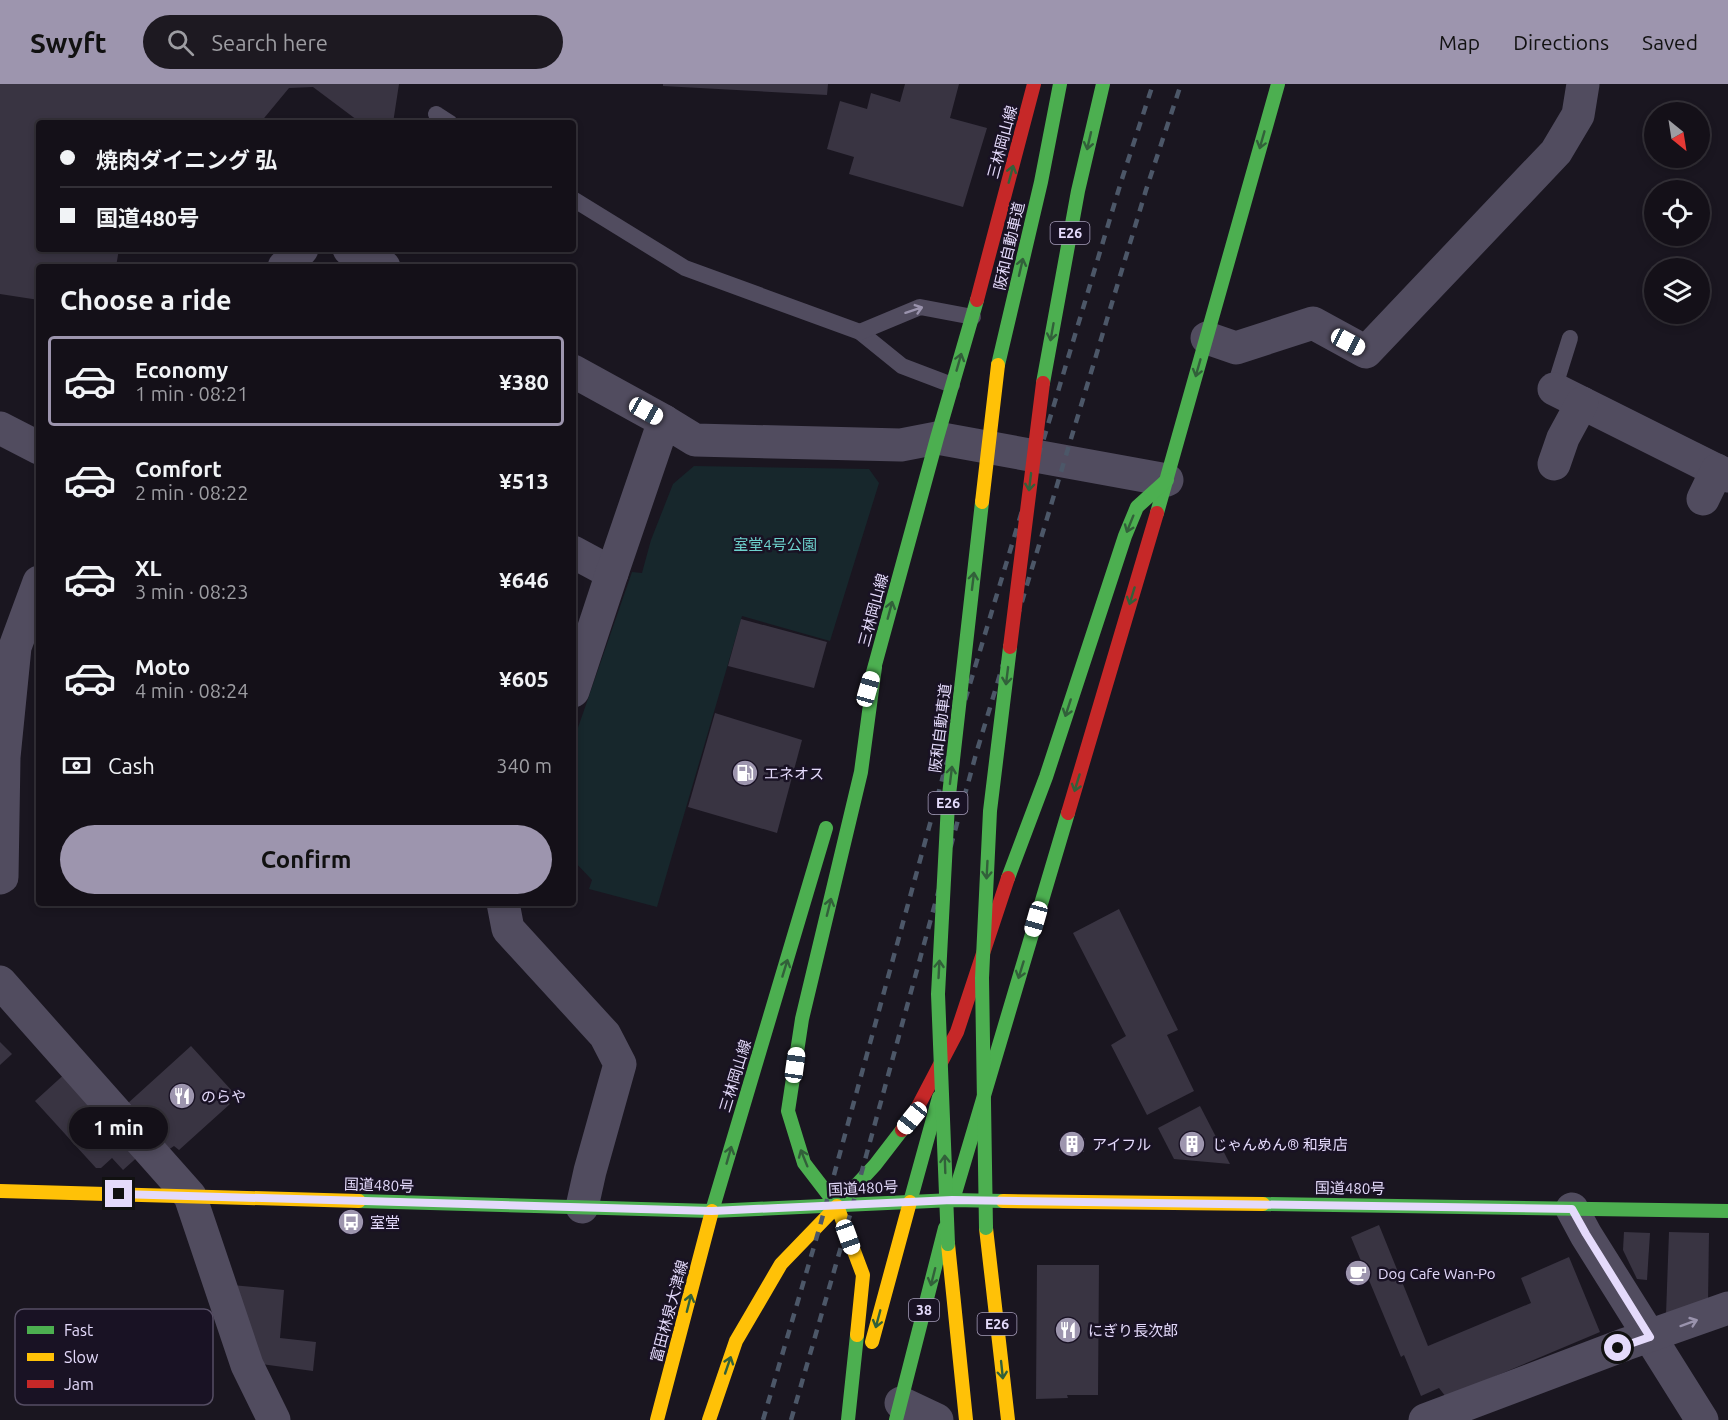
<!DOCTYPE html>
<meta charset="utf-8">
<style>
body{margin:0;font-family:Ubuntu,"Noto Sans JP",sans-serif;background:#1d1921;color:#f1f3f6;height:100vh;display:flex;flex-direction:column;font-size:22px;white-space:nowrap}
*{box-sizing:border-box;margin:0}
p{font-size:20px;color:#9d9da2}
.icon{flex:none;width:33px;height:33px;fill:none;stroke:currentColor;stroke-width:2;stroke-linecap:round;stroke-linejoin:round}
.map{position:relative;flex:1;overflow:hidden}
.sheet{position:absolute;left:36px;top:180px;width:540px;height:642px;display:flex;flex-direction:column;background:#141018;border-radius:6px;box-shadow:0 3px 9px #0003,0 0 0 2px #333037}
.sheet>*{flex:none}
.banner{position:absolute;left:36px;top:36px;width:540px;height:132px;border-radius:6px;box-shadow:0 3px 9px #0003,0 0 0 2px #333037;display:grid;align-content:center;height:132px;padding:0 24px;background:#141018}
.needle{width:39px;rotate:150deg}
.fabs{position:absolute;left:1644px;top:18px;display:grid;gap:12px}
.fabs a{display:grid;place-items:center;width:66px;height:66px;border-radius:50%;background:#141018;box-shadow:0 3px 9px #0003,0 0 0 2px #333037;font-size:30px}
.end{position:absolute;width:27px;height:27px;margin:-14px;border:8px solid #e4dafb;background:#111;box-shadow:0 0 0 3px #111}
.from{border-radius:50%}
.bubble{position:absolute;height:42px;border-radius:21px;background:#141018;box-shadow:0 3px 9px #0003,0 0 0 2px #333037;font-size:20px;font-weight:700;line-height:42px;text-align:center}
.car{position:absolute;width:18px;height:36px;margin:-18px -9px;border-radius:8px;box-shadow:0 0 4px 2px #0007;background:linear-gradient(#fff 24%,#345 0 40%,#fff 0 76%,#345 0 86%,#fff 0)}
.banner b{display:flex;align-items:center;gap:21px;height:57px;font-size:22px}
.banner b+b{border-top:2px solid #333037}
.banner i{width:15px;height:15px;background:#f1f3f6}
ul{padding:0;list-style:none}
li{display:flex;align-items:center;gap:18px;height:90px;margin:0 12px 9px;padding:0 12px;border:3px solid transparent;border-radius:6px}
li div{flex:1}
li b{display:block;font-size:22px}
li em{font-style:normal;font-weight:700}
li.active{border-color:#9d95ae}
li>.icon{width:54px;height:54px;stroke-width:1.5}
h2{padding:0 24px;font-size:27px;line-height:72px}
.pay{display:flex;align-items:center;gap:15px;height:66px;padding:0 24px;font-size:22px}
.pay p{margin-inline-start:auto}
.action{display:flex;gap:12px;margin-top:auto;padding:12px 24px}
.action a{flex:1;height:69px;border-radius:36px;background:#9d95ae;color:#111;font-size:24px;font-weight:700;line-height:69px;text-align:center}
header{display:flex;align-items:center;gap:36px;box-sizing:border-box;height:84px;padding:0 30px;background:#9d95ae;color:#111}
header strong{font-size:28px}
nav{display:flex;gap:33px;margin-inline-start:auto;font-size:21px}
.search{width:420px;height:54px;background:#1d1921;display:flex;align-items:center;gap:15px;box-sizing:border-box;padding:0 21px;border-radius:33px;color:#9d9da2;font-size:22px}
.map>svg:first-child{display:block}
</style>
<header>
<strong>Swyft</strong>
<div class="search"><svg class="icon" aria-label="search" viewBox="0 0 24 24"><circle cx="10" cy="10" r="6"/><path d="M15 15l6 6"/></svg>Search here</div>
<nav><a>Map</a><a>Directions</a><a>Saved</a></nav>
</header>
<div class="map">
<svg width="1728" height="1336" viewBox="0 0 1728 1336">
<rect width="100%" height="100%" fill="#1a1620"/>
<!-- green -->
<path fill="#17272c" d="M694 382 869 385 879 399 830 557 742 532 657 823 589 805 592 796 573 776V658L632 488 642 489 651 456 673 400Z"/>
<!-- building -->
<g fill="#393442">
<path d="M0 0H399L393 39H361L313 3 289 4 260 39H39V165H119L116 183H39V216L0 210Z"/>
<path d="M663 0H828L827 11 663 2Z"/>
<path d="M905 0H959L950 34 987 44 963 123 849 90 854 73 827 65 840 17 867 25 871 9 900 18Z"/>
<path d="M741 535 827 558 814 604 728 582Z"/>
<path d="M715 629 802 656 777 749 688 723Z"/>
<path d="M1119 825 1178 946 1167 951 1194 1007 1147 1031 1111 961 1126 952 1073 849Z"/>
<path d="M0 958 12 970 0 981Z"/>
<path d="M191 962 233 1008 225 1015 230 1020 179 1066 174 1062 168 1066 127 1020Z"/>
<path d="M68 987 142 1069 123 1086 112 1074 101 1084H96L35 1017Z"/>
<path d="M1200 1022 1230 1080 1174 1075 1158 1044Z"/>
<path d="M1060 1053 1085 1054 1084 1068 1059 1067Z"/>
<path d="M1379 1141 1428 1262 1531 1219 1521 1194 1569 1173 1600 1248 1446 1313 1439 1304 1421 1312 1404 1271 1401 1273 1351 1153Z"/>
<path d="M1624 1148 1650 1149 1647 1196 1637 1195 1623 1166Z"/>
<path d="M1669 1148 1709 1149 1708 1218 1666 1231Z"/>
<path d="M1037 1181H1099L1098 1311H1067L1068 1314 1036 1315Z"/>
<path d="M232 1201 284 1206 280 1254 316 1258 313 1287 261 1280Z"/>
</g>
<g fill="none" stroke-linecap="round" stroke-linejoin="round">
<!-- lane -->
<g stroke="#514c5f" stroke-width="16">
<path d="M436 30 450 39"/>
<path d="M573 115 685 184 860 248 902 282 952 301"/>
<path d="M860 248 920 223 973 233"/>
<path d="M1554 305 1570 254"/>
</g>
<!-- street -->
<g stroke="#514c5f" stroke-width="33">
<path d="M349 165 384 183"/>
<path d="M284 183 302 165"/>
<path d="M1207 254 1236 264 1313 239 1366 268 1556 68 1578 31 1583 0"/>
<path d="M573 287 664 337"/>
<path d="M1554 305 1728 392"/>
<path d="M0 344 39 364"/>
<path d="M1554 380 1563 354 1582 319"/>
<path d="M1703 415 1717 386"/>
<path d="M573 468 612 489"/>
<path d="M573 607 612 489 664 337 695 356 901 361 937 354 1167 396"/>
<path d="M0 794 2 793 4 673 15 563 39 498"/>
<path d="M503 819 508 845 605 951 620 980 590 1087 582 1123"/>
<path d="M0 898 190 1112 247 1281 274 1336"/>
<path d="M1572 1125 1586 1151 1702 1336"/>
<path d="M901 1319 937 1336"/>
<path d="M1425 1336 1626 1260 1728 1224"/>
</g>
<!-- fast -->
<g stroke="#4caf50" stroke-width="14">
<path d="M998 281 1041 98 1060 0"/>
<path d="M1043 299 1078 107 1103 0"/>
<path d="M1157 429 1278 0"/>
<path d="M875 583 861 688 802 935 788 1027 804 1079 837 1122 875 1081 902 1046"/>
<path d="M869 603 937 354 977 216"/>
<path d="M1008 794 1046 693 1125 452 1137 423 1167 396"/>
<path d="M953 1116 1068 729"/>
<path d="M359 1117 712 1127 953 1116 1003 1117"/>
<path d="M910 1118 939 1013"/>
<path d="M1263 1120 1728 1127"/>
<path d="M712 1127 826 744"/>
<path d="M848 1336 857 1251"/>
<path d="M896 1336 945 1144"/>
</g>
<!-- slow -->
<g stroke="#ffc107" stroke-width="14">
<path d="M0 1107 359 1117"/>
<path d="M1003 1117 1263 1120"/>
<path d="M986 1144 1008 1336"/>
<path d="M948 1160 966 1336"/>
<path d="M872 1258 910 1118"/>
<path d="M657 1336 712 1127"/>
<path d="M709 1336 736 1257 781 1180 837 1122 863 1191 857 1251"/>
</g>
<!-- jam -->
<g stroke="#c62828" stroke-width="14">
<path d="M977 216 1034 0"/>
<path d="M1068 729 1157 429"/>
<path d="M902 1046 912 1034 957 948 1008 794"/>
</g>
<!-- rail -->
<g stroke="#4c5768" stroke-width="4.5" stroke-dasharray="9 8" stroke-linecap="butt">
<path d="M763 1336 820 1142 951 663 1121 98 1153 0"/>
<path d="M791 1336 845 1149 976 670 1146 106 1181 0"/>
</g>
<!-- fast-bridge -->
<g stroke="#4caf50" stroke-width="14">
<path d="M986 1144 982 894 990 727 1010 563"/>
<path d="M948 1160 938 910 948 720 982 418"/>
</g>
<!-- slow-bridge -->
<path stroke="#ffc107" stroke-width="14" d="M982 418 998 281"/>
<!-- jam-bridge -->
<path stroke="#c62828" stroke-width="14" d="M1010 563 1043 299"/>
</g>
<!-- one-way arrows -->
<defs><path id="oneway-shaft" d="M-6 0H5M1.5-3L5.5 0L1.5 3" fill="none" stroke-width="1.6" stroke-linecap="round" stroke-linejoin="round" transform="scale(1.5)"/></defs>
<g stroke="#32603a">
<use href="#oneway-shaft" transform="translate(1262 56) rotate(106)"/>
<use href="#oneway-shaft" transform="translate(1089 57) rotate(103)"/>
<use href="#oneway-shaft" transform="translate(1011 90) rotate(-75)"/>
<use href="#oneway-shaft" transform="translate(1021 183) rotate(-77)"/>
<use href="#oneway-shaft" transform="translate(1052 248) rotate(100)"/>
<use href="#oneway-shaft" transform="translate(959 278) rotate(-74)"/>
<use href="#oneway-shaft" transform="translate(1198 284) rotate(106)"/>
<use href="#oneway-shaft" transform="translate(1030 398) rotate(97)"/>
<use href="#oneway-shaft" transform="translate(1130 440) rotate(112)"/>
<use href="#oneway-shaft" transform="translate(973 497) rotate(-83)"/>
<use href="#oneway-shaft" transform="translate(1132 512) rotate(107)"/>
<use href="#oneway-shaft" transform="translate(890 526) rotate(-75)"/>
<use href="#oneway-shaft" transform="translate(1007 592) rotate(97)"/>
<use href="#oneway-shaft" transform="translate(1068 624) rotate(108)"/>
<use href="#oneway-shaft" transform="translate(951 691) rotate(-83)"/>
<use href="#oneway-shaft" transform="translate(1077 699) rotate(107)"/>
<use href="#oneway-shaft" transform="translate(987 786) rotate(93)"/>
<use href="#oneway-shaft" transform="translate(829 823) rotate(-76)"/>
<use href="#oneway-shaft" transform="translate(785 884) rotate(-73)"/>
<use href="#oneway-shaft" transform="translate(939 885) rotate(-87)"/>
<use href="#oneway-shaft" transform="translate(1021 886) rotate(107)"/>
<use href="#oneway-shaft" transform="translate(729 1071) rotate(-74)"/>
<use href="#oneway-shaft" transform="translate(804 1074) rotate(-112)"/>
<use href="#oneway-shaft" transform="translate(945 1080) rotate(-92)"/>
<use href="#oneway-shaft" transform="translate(933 1193) rotate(104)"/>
<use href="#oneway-shaft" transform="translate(689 1219) rotate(-76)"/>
<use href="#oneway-shaft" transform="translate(878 1235) rotate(105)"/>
<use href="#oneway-shaft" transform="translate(728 1281) rotate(-71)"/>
<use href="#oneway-shaft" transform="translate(1002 1286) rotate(84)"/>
</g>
<g stroke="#9a93ad">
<use href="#oneway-shaft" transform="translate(914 226) rotate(-18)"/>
<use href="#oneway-shaft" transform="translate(1689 1239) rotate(-20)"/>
</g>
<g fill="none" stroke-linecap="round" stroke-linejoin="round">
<!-- route -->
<path stroke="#e4dafb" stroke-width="8" d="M119 1110 712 1127 952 1116 1572 1125 1586 1150 1650 1253 1618 1264"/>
</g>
<!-- icons -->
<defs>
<g id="fuel-disc" transform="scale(1.35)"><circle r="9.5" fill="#9d95ae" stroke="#191224"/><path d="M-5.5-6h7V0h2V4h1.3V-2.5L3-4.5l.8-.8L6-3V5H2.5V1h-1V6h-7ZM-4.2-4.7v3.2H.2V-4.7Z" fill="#fff"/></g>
<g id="restaurant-disc" transform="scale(1.35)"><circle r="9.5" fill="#9d95ae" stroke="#191224"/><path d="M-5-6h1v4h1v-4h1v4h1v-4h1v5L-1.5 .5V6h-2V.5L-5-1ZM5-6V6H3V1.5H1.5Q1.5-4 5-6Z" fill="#fff"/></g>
<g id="building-disc" transform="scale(1.35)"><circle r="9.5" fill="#9d95ae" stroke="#191224"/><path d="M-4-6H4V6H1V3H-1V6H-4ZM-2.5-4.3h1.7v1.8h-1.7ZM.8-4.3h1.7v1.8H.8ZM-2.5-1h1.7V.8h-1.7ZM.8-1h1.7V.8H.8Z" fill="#fff"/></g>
<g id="bus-disc" transform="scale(1.35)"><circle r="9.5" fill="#9d95ae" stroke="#191224"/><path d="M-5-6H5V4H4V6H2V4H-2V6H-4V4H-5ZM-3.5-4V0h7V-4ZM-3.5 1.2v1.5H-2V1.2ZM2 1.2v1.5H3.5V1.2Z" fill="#fff"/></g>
<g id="cafe-disc" transform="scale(1.35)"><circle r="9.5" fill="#9d95ae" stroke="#191224"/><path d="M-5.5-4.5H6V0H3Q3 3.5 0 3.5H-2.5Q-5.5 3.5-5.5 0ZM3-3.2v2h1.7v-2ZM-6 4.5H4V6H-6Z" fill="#fff"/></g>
</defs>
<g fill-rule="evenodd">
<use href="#fuel-disc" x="745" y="689"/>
<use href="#restaurant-disc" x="182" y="1012"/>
<use href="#building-disc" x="1072" y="1060"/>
<use href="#building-disc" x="1192" y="1060"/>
<use href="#bus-disc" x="351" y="1138"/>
<use href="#cafe-disc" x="1358" y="1189"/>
<use href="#restaurant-disc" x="1068" y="1246"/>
</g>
<g text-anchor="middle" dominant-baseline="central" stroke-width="5" stroke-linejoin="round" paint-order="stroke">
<!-- shield labels -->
<g fill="#191224" stroke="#a79eba" stroke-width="1.5">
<rect x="1050.5" y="138" width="39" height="22" rx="4.5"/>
<rect x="928.5" y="708" width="39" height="22" rx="4.5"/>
<rect x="909" y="1215" width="30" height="22" rx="4.5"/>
<rect x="977.5" y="1229" width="39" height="22" rx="4.5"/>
</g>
<g font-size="14" font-weight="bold" fill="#e4dafb">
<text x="1070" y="149">E26</text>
<text x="948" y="719">E26</text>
<text x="924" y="1226">38</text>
<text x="997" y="1240">E26</text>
</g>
<!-- street labels -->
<g font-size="15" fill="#e4dafb" stroke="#191224">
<text transform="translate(1002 58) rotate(-75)">三林岡山線</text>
<text transform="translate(1009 162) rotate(-77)">阪和自動車道</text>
<text transform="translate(873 526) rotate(-75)">三林岡山線</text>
<text transform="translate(940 644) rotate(-83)">阪和自動車道</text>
<text transform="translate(735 992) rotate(-73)">三林岡山線</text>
<text transform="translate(379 1101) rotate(2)">国道480号</text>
<text transform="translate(863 1104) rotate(-3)">国道480号</text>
<text transform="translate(1350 1104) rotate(1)">国道480号</text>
<text transform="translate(669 1227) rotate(-75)">富田林泉大津線</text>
</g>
<!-- park labels -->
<g font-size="15" fill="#6ed2ce" stroke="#191224">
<text x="775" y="460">室堂4号公園</text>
</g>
<!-- poi labels -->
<g font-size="15" fill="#e4dafb" stroke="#191224" text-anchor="start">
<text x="764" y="689">エネオス</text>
<text x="201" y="1012">のらや</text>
<text x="1092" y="1060">アイフル</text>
<text x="1212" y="1060">じゃんめん® 和泉店</text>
<text x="370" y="1138">室堂</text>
<text x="1378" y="1189">Dog Cafe Wan-Po</text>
<text x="1088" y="1246">にぎり長次郎</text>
</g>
</g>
<!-- legend -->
<rect x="15" y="1225" width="198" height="96" rx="9" fill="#191224" stroke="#564e64" stroke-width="1.5"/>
<rect x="27" y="1242" width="27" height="8" fill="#4caf50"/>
<rect x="27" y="1269" width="27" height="8" fill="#ffc107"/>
<rect x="27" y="1296" width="27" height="8" fill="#c62828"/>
<g font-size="16" fill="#e4dafb">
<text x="64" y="1252">Fast</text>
<text x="64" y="1279">Slow</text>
<text x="64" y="1306">Jam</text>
</g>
</svg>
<div class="fabs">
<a><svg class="needle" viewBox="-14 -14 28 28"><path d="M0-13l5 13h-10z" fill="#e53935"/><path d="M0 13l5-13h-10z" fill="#9d9da2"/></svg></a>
<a><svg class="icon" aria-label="locate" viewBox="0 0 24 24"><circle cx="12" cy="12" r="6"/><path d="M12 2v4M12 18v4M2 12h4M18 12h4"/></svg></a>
<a><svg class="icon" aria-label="layers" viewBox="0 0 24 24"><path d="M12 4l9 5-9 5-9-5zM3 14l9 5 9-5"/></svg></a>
</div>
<i class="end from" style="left:1618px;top:1264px"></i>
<i class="end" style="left:119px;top:1110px"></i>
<div class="bubble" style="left:69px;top:1023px;width:99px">1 min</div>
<i class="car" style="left:1348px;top:258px;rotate:118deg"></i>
<i class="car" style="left:646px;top:327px;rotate:119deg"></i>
<i class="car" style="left:868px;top:605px;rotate:16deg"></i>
<i class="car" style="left:1036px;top:835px;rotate:196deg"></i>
<i class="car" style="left:795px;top:981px;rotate:8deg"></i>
<i class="car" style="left:912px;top:1034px;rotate:219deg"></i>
<i class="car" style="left:848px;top:1153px;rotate:160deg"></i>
<div class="banner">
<b><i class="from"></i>焼肉ダイニング 弘</b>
<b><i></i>国道480号</b>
</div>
<section class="sheet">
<h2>Choose a ride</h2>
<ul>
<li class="active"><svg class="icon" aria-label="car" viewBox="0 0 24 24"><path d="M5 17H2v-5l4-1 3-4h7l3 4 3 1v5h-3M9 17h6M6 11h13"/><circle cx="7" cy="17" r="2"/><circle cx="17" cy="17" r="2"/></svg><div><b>Economy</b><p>1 min · 08:21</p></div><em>¥380</em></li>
<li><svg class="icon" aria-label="car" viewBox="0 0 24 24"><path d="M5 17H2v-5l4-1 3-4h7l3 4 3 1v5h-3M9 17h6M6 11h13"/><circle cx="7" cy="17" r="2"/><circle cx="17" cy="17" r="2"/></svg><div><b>Comfort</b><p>2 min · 08:22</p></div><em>¥513</em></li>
<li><svg class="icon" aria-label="car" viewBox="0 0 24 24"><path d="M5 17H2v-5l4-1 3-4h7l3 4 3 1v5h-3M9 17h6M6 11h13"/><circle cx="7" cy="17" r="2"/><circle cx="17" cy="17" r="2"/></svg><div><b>XL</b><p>3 min · 08:23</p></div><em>¥646</em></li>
<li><svg class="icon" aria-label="car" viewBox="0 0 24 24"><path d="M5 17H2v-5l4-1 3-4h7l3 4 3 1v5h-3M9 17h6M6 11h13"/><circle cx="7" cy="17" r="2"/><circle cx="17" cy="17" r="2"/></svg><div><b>Moto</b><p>4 min · 08:24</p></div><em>¥605</em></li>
</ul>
<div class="pay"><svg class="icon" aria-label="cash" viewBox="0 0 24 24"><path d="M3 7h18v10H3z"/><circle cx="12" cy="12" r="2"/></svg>Cash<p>340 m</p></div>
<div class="action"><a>Confirm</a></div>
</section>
</div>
